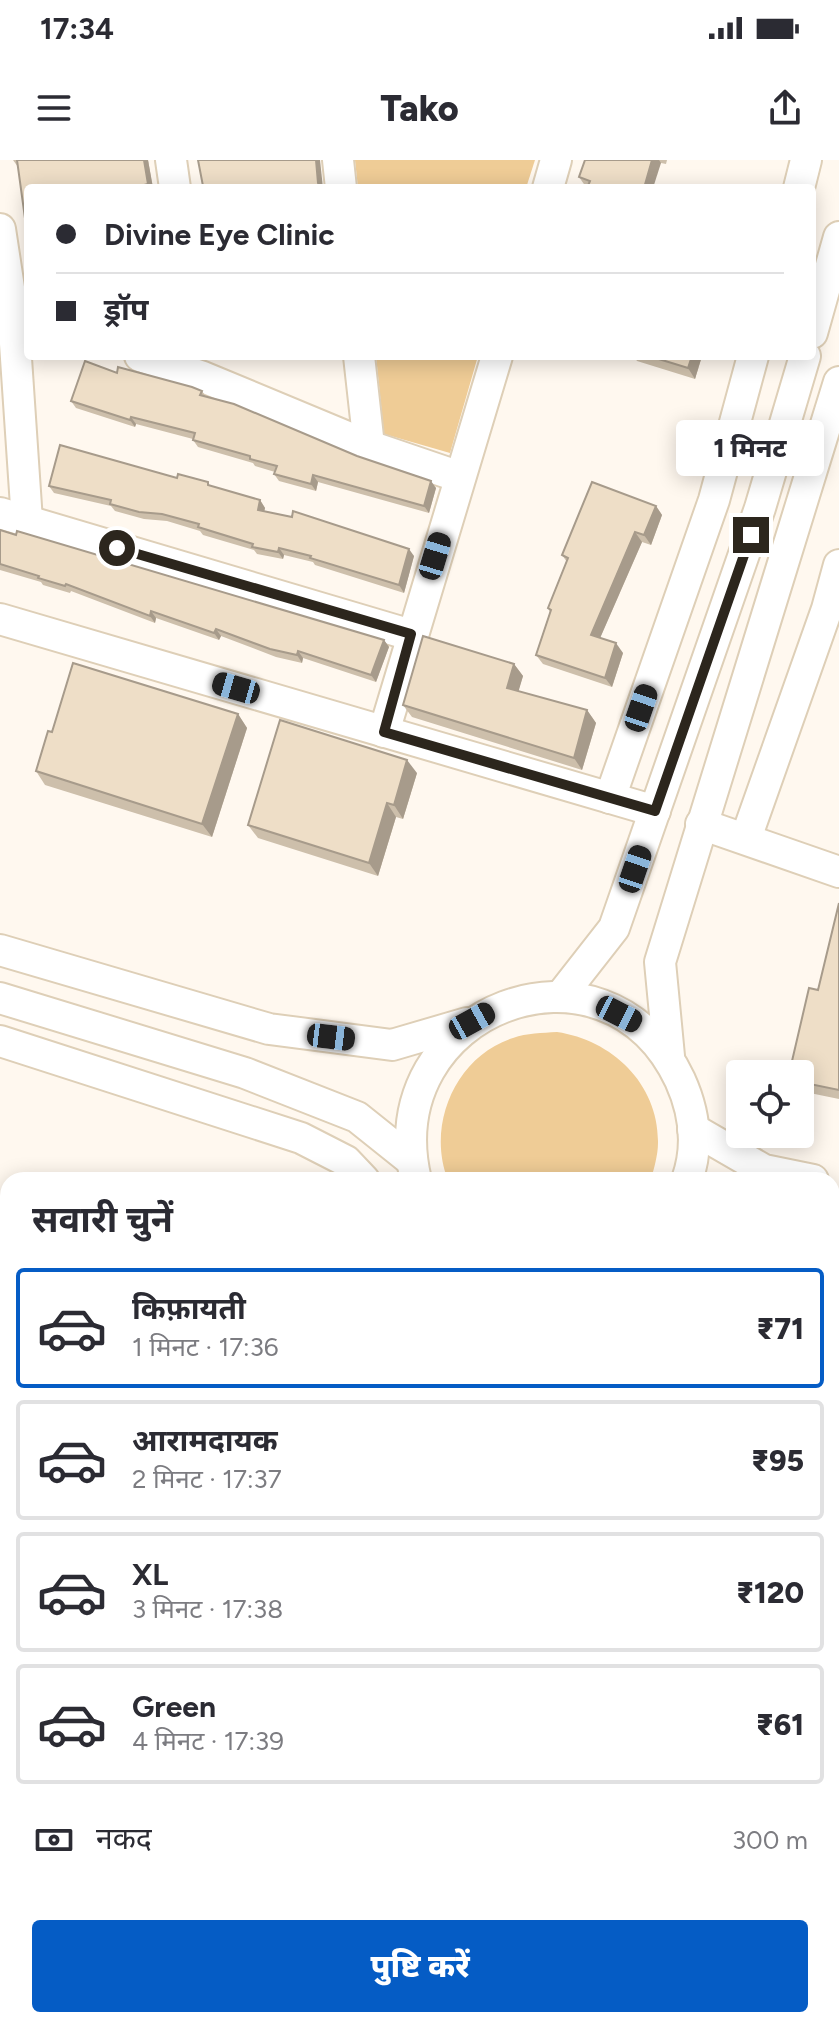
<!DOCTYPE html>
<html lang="hi">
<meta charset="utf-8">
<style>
body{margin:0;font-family:Figtree,"Noto Sans Devanagari",sans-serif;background:#f2f2f3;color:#2b2b33;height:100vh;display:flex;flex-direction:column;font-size:30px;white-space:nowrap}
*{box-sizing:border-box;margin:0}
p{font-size:26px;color:#7c7c81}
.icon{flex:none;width:44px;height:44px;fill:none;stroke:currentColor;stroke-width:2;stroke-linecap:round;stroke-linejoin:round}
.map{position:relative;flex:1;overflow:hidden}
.drawer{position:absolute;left:0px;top:1012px;width:840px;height:856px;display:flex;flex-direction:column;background:#fff;border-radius:24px 24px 0 0;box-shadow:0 4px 20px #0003}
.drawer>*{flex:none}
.top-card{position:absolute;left:24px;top:24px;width:792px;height:176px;border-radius:8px;box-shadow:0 4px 20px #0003;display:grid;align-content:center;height:176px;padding:0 32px;background:#fff}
.tools{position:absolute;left:726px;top:900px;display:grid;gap:16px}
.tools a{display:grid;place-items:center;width:88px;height:88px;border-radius:8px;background:#fff;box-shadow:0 4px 20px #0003;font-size:40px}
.end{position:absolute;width:36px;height:36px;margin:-18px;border:10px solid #2c261d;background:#fff;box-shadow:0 0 0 4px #fff}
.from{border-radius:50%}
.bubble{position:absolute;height:56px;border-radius:8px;background:#fff;box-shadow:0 4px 20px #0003;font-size:26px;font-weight:800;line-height:56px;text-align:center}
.car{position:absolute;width:24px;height:48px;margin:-24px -12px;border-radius:10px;box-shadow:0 0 6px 2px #0007;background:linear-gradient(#222 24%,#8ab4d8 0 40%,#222 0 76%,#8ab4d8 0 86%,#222 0)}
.top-card b{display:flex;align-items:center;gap:28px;height:76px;font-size:30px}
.top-card b+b{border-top:2px solid #e1e1e2}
.top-card i{width:20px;height:20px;background:#2b2b33}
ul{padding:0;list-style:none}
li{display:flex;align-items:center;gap:24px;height:120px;margin:0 16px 12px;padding:0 16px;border:4px solid #e1e1e2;border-radius:8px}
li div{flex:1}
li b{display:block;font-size:30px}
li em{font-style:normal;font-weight:800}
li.selected{border-color:#055cc5}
li>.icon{width:72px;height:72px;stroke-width:1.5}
h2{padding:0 32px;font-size:36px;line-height:96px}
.pay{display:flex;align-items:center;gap:20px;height:88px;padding:0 32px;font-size:30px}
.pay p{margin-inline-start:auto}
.action{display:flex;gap:16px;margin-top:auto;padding:16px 32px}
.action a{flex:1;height:92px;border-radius:8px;background:#055cc5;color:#fff;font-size:32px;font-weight:800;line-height:92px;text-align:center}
.status{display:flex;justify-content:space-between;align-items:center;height:56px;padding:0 40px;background:#fff;direction:ltr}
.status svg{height:22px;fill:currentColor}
header{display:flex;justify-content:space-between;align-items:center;height:104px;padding:0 32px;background:#fff;font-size:36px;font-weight:800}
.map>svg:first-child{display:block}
</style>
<div class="status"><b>17:34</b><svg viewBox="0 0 49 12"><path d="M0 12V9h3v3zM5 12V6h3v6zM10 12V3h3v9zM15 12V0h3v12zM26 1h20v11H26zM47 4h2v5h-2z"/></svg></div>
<header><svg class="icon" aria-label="menu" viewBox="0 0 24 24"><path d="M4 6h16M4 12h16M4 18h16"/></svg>Tako<svg class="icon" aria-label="share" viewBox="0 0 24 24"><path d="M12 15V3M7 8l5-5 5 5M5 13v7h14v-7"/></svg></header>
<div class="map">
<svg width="839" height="1868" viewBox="0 0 839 1868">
<rect width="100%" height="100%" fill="#fff8ef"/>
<!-- green -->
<g fill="#efcc96">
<path d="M355 0H535L526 28H358Z"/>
<path d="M376 196H478L450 293 384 274Z"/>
<path d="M557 872C612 880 659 924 658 983 658 995 654 1008 651 1020H448C426 965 456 896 513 878 527 873 542 873 557 872Z"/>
</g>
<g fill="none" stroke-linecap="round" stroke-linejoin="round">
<!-- minor casing -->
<g stroke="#decfb7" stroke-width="34">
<g id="minor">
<path d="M171 0 175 28"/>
<path d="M338 0 341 28"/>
<path d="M548 28 556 0"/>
<path d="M799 28 806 0"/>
<path d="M0 69 13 154 27 361"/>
<path d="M812 173 839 77"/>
<path d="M140 196 203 217 369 286 460 317"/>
<path d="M359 196 369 286"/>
<path d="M0 353 411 475"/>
<path d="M0 459 655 651"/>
<path d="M384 572 497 196"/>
<path d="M610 638 714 340 753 196"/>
<path d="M701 664 839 712"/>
<path d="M746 678 827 449 839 405"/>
<path d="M0 790 269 869 392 885 467 863"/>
<path d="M560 837 614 768 760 348 805 196"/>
<path d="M0 838 245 913 357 957 412 1001"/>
<path d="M0 881 301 978 346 1001 364 1020"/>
<path d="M669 896 660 802 839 222"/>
<path d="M693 969 764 1010 813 1020"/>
<path d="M416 1020C375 849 606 762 680 920 695 953 699 986 687 1020"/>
<path d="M832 1074 839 1076"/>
<path d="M832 1102 839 1111"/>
<path d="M832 1357 839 1359"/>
<path d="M832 1530 839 1532"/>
<path d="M832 1688 839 1677"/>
<path d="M357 1860 369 1868"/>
<path d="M727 1860 738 1868"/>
<path d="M63 1868 68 1860"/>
<path d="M104 1868 108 1860"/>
<path d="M477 1868 482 1860"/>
</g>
</g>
<!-- minor -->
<use href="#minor" stroke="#fff" stroke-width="30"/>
</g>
<!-- wall -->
<g fill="#cdbfab">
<path d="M13 0H148L153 28H28L18 7Z"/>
<path d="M585 0H667L666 4 661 3 588 27H586L579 17Z"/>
<path d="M634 196H702L695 219 637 201Z"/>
<path d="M117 213 202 231 206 237 436 328 429 353 318 322 316 331 279 321 274 314 275 312 255 306 253 303 198 287 193 280V279L136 264 135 267 76 248 71 241Z"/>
<path d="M177 318 260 340 265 348 264 351 414 396 404 433 315 405 313 402 284 395 283 399 257 394 254 390 203 375 200 371 167 361 144 359 115 351 111 346 54 333 49 326Z"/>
<path d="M656 346 662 355 651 385 642 382 600 478 623 493 612 527 543 504 536 495 550 452 548 448 567 402 562 395Z"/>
<path d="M0 370 384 480 389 487 376 522 303 498 302 503 276 497 221 476 219 480 156 458 155 463 71 431 70 433 43 425 41 422 0 410Z"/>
<path d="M514 504 523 516 518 531 587 550 596 563 582 610 412 557 403 545Z"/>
<path d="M238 554 247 568 212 677 45 625 36 611 52 572Z"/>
<path d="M417 613 403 659 396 657 378 716 258 678 248 665Z"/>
<path d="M839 743V939L800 931V914Z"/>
<path d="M839 1221V1325L832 1324V1251Z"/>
<path d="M0 1323 8 1328V1438L0 1434Z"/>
<path d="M832 1382 839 1384V1514L832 1513Z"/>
<path d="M794 1860H832L839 1868H806Z"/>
</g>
<!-- shaded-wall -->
<g fill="#a79b8b">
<path d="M144 0H148L153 28H151L148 24Z"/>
<path d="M316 0H320L323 28H321L318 23Z"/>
<path d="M652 0H659L661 3 653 28H644Z"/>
<path d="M692 196H702L695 219 688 208Z"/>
<path d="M131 257 136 264 135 267 130 260Z"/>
<path d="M313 315 318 322 316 331 311 324Z"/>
<path d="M431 321 436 328 429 353 424 346Z"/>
<path d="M260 340 265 348 263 357 258 350Z"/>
<path d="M656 346 662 355 651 385 644 375Z"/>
<path d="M635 372 642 382 597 485 591 475Z"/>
<path d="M279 388 284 395 283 399 278 392Z"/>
<path d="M409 389 414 396 404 433 399 425Z"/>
<path d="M151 451 156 458 155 463 150 456Z"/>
<path d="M216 469 221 476 219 480 214 473Z"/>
<path d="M384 480 389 487 376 522 371 515Z"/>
<path d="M616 483 623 493 612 527 605 518Z"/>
<path d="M298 491 303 498 302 503 297 495Z"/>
<path d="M514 504 523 516 516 540 507 528Z"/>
<path d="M587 550 596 563 582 610 574 598Z"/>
<path d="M238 554 247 568 212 677 202 664Z"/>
<path d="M407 600 417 613 403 659 394 645Z"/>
<path d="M387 643 396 657 378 716 369 703Z"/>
<path d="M839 1620V1634L832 1645V1630Z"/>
</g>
<!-- building -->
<g fill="#eedec7" stroke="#a79b8b" stroke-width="2">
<path d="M17 0H144L148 24 144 25V28H28V80Z"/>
<path d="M198 0H316L318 23 321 28H201V26H203Z"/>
<path d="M585 0H652L644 28H587L590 21 579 17Z"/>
<path d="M649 196H692L688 208Z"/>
<path d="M85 201 117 213 118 207 192 227 202 231 200 235 234 244 357 296 431 321 424 346 313 315 311 324 274 314 277 306 250 299V296L193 280 195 273 131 257 130 260 71 241Z"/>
<path d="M60 285 177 318 178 314 208 322V325L260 340 258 350 292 357 293 351 409 389 399 425 310 398 311 396 279 388 278 392 252 387 253 384 198 367 199 364 162 354 139 352 110 344 111 340 49 326Z"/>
<path d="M592 322 656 346 644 375 635 372 591 475 616 483 605 518 536 495 551 450 548 448 568 398 562 395Z"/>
<path d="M0 370 16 375 17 371 384 480 371 515 298 491 297 495 270 489 216 469 214 473 151 451 150 456 66 424 65 426 38 418 39 416 0 404Z"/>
<path d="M423 476 514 504 507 528 587 550 574 598 403 545Z"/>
<path d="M73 503 238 554 202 664 36 611 48 571 52 572Z"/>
<path d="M280 560 407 600 394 645 387 643 369 703 248 665Z"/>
<path d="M839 743V930L800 922V914H789L809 828 818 830Z"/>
<path d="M839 1221V1317L832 1315V1251Z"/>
<path d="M0 1323 8 1328V1429L0 1425Z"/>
<path d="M832 1382 839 1384V1509L832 1506Z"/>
<path d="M832 1570 839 1574V1620L832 1630Z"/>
<path d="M832 1752 839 1757V1868H811L799 1860H832Z"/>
<path d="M516 1860H706L714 1868H511Z"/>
</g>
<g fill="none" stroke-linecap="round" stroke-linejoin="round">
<!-- route -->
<path stroke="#2c261d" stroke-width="10" d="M117 388 411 474 384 572 655 651 751 375"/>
</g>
</svg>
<div class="tools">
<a><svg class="icon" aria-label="locate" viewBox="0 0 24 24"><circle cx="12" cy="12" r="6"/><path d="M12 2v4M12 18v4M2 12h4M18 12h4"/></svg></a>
</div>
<i class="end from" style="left:117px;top:388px"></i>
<i class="end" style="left:751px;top:375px"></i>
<div class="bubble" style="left:676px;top:260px;width:148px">1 मिनट</div>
<i class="car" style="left:435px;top:396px;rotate:17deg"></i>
<i class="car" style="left:236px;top:528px;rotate:286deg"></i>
<i class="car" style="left:641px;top:548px;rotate:19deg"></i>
<i class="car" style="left:635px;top:709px;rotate:19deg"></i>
<i class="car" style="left:619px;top:854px;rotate:117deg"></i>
<i class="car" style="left:472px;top:861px;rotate:61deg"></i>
<i class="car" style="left:331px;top:877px;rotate:97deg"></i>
<div class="top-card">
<b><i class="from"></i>Divine Eye Clinic</b>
<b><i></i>ड्रॉप</b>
</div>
<section class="drawer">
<h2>सवारी चुनें</h2>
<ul>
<li class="selected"><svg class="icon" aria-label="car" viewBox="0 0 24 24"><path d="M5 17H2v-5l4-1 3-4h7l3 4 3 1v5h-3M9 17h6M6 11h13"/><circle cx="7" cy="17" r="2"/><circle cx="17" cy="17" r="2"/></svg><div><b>किफ़ायती</b><p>1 मिनट · 17:36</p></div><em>₹71</em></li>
<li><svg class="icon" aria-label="car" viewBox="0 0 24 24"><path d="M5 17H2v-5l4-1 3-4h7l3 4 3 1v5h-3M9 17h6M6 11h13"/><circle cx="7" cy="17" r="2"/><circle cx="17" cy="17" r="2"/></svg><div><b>आरामदायक</b><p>2 मिनट · 17:37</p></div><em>₹95</em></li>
<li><svg class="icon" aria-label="car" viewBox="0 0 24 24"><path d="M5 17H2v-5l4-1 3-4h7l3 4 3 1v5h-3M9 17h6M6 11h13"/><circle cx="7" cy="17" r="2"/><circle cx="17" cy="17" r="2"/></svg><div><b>XL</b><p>3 मिनट · 17:38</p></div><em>₹120</em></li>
<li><svg class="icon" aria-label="car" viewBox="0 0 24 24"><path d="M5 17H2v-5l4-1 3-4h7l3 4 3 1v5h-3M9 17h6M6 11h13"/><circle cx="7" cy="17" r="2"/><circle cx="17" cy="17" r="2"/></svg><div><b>Green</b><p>4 मिनट · 17:39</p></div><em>₹61</em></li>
</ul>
<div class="pay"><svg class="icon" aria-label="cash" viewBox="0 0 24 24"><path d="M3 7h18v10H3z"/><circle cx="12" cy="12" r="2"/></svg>नकद<p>300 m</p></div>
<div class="action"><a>पुष्टि करें</a></div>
</section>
</div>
